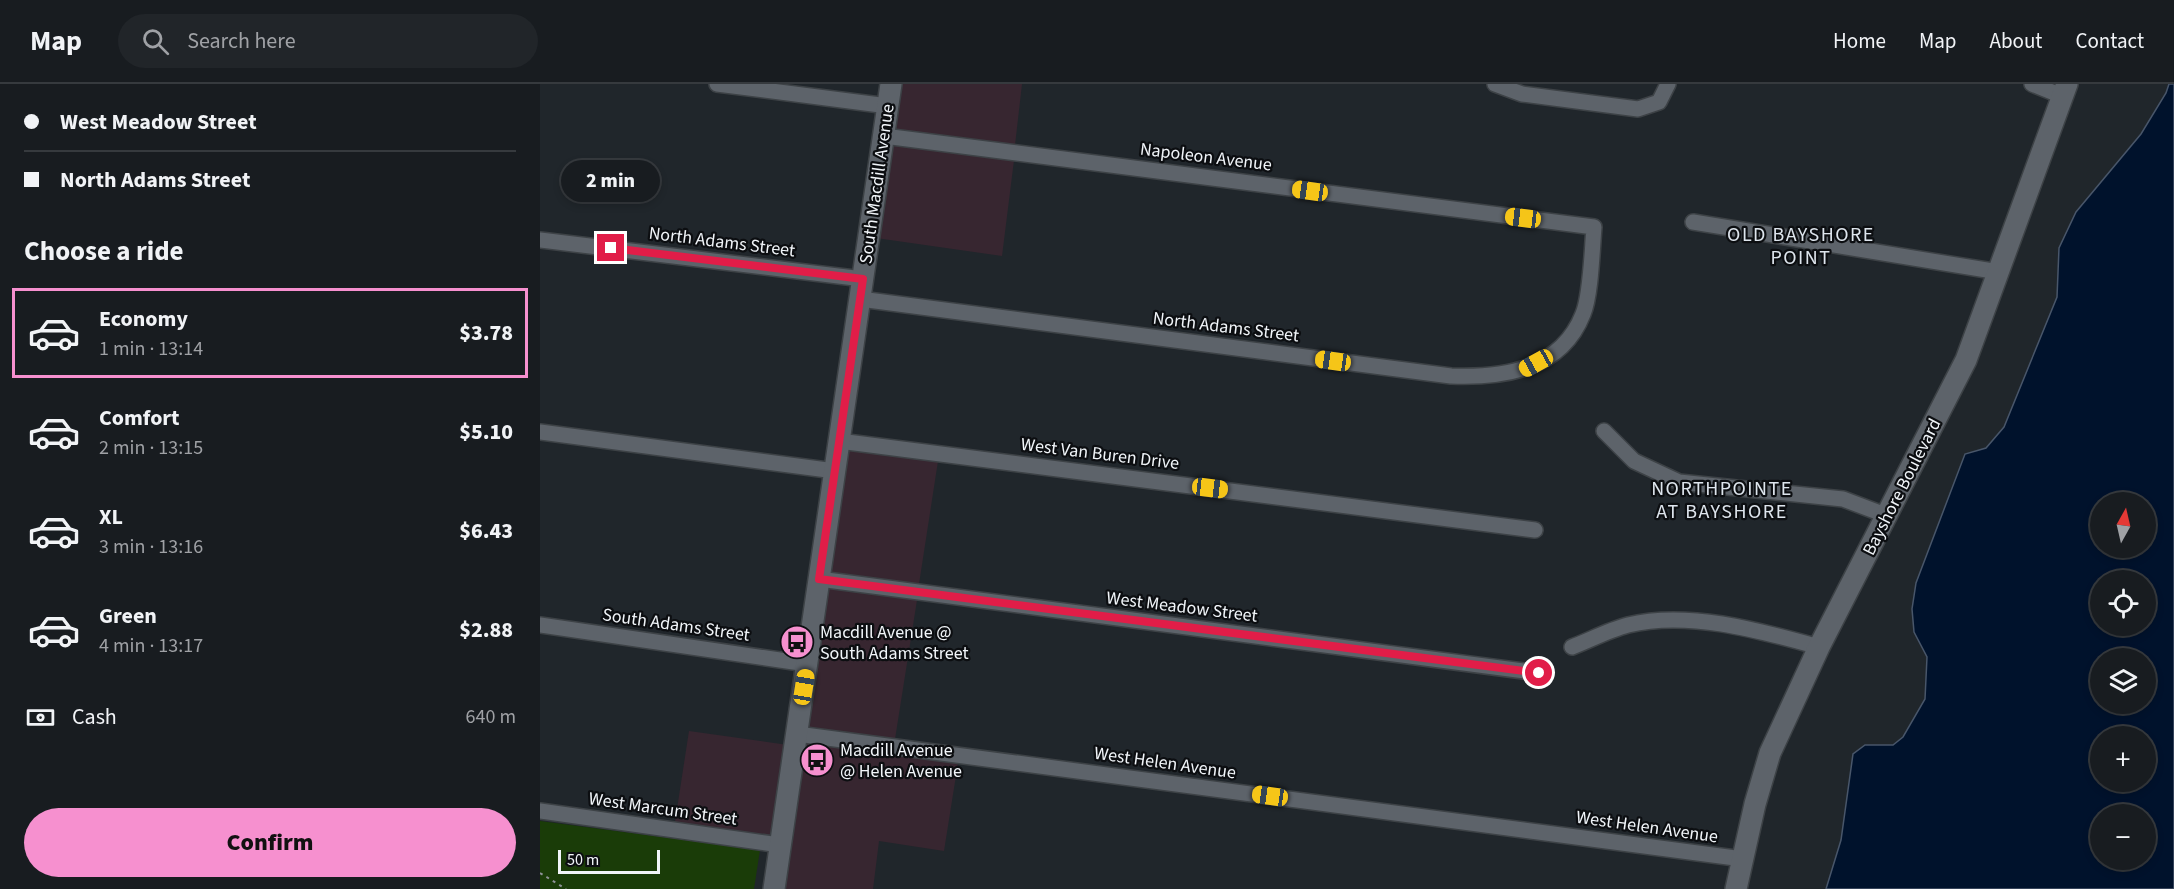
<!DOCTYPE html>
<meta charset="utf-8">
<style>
body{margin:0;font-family:"Source Sans 3",sans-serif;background:#212529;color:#f1f3f6;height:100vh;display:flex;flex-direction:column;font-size:22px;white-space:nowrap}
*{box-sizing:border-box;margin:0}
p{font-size:20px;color:#9fa1a5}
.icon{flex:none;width:33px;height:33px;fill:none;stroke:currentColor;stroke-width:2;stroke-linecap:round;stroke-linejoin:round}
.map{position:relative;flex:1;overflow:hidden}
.sheet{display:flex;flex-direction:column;background:#181c20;width:540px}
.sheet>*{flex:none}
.hud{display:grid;align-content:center;height:132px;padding:0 24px;background:#181c20}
.needle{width:39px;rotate:8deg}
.buttons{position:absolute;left:1550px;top:408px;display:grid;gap:12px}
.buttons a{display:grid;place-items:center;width:66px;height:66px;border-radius:50%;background:#181c20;box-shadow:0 3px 9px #0003,0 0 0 2px #363a3e;font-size:30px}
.scale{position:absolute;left:18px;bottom:15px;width:102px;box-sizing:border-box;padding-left:6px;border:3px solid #f1f5f9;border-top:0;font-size:16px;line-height:21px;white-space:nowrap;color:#f1f5f9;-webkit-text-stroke:4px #0c0e11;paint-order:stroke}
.end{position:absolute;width:27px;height:27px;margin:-14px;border:8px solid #e11d48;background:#fff;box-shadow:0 0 0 3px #fff}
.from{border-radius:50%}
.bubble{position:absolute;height:42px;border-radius:21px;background:#181c20;box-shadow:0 3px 9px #0003,0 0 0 2px #363a3e;font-size:20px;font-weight:800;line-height:42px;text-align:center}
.car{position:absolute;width:18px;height:36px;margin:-18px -9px;border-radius:8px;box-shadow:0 0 4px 2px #0007;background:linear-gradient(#f5c518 24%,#345 0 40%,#f5c518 0 76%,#345 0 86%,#f5c518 0)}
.hud b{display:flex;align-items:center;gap:21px;height:57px;font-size:22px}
.hud b+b{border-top:2px solid #363a3e}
.hud i{width:15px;height:15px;background:#f1f3f6}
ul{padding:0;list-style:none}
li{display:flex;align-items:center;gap:18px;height:90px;margin:0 12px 9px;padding:0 12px;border:3px solid transparent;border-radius:0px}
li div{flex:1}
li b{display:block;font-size:22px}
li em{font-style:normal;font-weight:800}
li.selected{border-color:#f690cf}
li>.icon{width:54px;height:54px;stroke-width:1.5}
h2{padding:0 24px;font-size:27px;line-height:72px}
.pay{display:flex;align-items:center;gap:15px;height:66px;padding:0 24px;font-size:22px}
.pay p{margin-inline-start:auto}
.cta{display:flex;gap:12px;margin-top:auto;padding:12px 24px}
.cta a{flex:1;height:69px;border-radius:36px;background:#f690cf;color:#111;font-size:24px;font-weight:800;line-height:69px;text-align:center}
header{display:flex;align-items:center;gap:36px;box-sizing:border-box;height:84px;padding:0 30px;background:#181c20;border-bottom:2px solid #363a3e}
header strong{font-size:28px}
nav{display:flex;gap:33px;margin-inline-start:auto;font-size:21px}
.search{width:420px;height:54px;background:#212529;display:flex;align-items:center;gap:15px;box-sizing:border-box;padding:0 21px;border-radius:33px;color:#9fa1a5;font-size:22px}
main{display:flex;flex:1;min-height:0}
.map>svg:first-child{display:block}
</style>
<header>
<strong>Map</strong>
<div class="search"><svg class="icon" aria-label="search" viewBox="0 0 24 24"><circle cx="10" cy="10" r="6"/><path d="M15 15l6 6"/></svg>Search here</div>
<nav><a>Home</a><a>Map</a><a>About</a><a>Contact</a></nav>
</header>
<main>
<section class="sheet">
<div class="hud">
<b><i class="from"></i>West Meadow Street</b>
<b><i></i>North Adams Street</b>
</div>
<h2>Choose a ride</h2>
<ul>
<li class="selected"><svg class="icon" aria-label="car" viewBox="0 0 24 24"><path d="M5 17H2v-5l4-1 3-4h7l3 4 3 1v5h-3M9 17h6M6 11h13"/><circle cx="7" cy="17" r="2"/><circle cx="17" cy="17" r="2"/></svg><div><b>Economy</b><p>1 min · 13:14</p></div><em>$3.78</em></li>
<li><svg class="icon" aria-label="car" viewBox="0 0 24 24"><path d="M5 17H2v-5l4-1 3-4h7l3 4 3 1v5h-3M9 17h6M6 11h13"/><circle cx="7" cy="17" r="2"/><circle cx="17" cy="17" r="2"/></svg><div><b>Comfort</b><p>2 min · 13:15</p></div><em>$5.10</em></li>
<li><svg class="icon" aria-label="car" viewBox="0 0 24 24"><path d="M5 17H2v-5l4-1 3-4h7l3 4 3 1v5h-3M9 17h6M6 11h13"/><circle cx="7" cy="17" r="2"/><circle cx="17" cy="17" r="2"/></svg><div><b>XL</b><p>3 min · 13:16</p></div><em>$6.43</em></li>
<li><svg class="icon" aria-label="car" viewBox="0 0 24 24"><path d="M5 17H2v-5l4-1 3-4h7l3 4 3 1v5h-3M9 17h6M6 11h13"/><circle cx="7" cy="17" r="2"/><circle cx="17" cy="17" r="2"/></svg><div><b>Green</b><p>4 min · 13:17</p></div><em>$2.88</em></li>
</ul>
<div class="pay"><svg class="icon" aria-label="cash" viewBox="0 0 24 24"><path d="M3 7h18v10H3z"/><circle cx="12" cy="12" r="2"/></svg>Cash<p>640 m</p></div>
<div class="cta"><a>Confirm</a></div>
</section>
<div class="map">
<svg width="1634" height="805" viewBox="0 0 1634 805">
<rect width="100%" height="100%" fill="#20262b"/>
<!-- commercial -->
<g fill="#372630">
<path d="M359 0H482L475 61 352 45Z"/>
<path d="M350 60 474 76 462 172 336 154Z"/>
<path d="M305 365 398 377 379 500 287 488Z"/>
<path d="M285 504 377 516 355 655 265 643Z"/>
<path d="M149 647 248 661 234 752 135 738Z"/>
<path d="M262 658 418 679 404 767 339 757 333 805H241Z"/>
</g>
<!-- green -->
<path fill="#1a3c08" d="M0 737 220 766 214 805H0Z"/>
<!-- water -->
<path fill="#00122c" stroke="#48566a" stroke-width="1.5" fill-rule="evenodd" d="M1629 0H1634V805H1286L1301 756 1313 670 1325 661H1353L1363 653 1385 615 1387 573 1374 548 1372 525 1376 499 1425 370 1446 364 1464 343 1517 213 1519 164 1536 128 1601 50 1626 9ZM1560 418H1605V464H1560ZM1560 496H1605V542H1560ZM1560 574H1605V620H1560ZM1560 652H1605V698H1560ZM1560 730H1605V776H1560Z"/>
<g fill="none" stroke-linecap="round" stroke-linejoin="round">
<!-- street casing -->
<g stroke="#3d4246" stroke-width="18">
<g id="street">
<path d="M177 0 348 22"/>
<path d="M955 0 982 10 1098 25 1119 18 1128 0"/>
<path d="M1492 0 1522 12"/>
<path d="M1153 138 1459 188"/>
<path d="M0 156 323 195"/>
<path d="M320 215 911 292C964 294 1021 286 1043 230 1051 211 1052 166 1054 143L344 52"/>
<path d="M1064 347 1094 377 1139 398 1303 415 1348 432"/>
<path d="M0 348 295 387"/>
<path d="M299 357 995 446"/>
<path d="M279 495 999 589"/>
<path d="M0 541 267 580"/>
<path d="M1032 563C1050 556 1069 546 1088 541 1148 526 1221 547 1279 563"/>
<path d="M257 650 1203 775"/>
<path d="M0 727 240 761"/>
</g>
</g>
<!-- secondary casing -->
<g stroke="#3d4246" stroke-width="24">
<g id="secondary">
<path d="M234 805 351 0"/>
<path d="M1196 805 1215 720 1230 669 1279 563 1426 276 1527 0"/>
</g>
</g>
<!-- path -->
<path stroke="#8e9397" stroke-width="2" stroke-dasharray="3 4.5" stroke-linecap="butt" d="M0 789 26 805"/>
<!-- street -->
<use href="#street" stroke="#5d636a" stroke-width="15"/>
<!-- secondary -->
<use href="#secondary" stroke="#5d636a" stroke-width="21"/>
</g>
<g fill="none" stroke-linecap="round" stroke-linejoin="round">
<!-- route -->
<path stroke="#e11d48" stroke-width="8" d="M71 164 323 195 279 495 999 589"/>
</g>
<!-- icons -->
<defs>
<g id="bus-disc" transform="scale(1.725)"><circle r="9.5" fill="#f690cf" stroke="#0c0e11"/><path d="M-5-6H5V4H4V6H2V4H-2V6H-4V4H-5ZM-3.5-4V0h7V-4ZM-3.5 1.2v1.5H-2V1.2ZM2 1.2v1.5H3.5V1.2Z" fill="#111"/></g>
</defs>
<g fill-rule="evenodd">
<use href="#bus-disc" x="257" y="558"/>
<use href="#bus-disc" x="277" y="676"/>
</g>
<g text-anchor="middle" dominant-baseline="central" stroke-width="4.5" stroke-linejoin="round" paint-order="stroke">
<!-- street labels -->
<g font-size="18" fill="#f1f5f9" stroke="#0c0e11">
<text transform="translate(666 73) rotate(7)">Napoleon Avenue</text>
<text transform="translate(337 100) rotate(-82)">South Macdill Avenue</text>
<text transform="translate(182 158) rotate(7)">North Adams Street</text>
<text transform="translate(686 243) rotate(7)">North Adams Street</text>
<text transform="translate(560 370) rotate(7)">West Van Buren Drive</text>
<text transform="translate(1362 403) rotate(-63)">Bayshore Boulevard</text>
<text transform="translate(642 523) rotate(7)">West Meadow Street</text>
<text transform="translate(136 541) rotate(8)">South Adams Street</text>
<text transform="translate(625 679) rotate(8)">West Helen Avenue</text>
<text transform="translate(123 725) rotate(8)">West Marcum Street</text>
<text transform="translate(1107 743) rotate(8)">West Helen Avenue</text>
</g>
<!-- poi labels -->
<g font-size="18" fill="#f1f5f9" stroke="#0c0e11" text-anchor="start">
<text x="280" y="548">Macdill Avenue @<tspan x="280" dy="21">South Adams Street</tspan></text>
<text x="300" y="666">Macdill Avenue<tspan x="300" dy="21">@ Helen Avenue</tspan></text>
</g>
<!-- neighbourhood labels -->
<g font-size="20" letter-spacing="1.5" fill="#dee5ed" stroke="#0c0e11">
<text x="1261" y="151">OLD BAYSHORE<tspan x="1261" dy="23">POINT</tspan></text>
<text x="1182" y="405">NORTHPOINTE<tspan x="1182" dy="23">AT BAYSHORE</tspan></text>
</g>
</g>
</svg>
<div class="buttons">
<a><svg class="needle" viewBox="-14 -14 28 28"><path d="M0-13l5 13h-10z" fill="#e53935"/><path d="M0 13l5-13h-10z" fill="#9fa1a5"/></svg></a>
<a><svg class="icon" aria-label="locate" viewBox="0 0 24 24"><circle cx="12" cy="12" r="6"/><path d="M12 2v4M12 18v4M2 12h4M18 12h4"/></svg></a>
<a><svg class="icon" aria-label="layers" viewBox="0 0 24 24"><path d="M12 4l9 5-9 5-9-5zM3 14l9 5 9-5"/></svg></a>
<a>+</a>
<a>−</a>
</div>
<div class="scale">50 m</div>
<i class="end from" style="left:999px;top:589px"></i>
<i class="end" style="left:71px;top:164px"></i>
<div class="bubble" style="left:21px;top:76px;width:99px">2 min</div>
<i class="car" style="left:770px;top:107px;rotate:278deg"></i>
<i class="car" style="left:983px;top:134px;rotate:277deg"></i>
<i class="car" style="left:793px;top:277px;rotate:278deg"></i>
<i class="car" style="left:996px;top:279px;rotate:241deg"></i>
<i class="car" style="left:670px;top:404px;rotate:97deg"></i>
<i class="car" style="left:264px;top:603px;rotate:9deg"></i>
<i class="car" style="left:730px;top:712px;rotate:278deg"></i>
</div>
</main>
